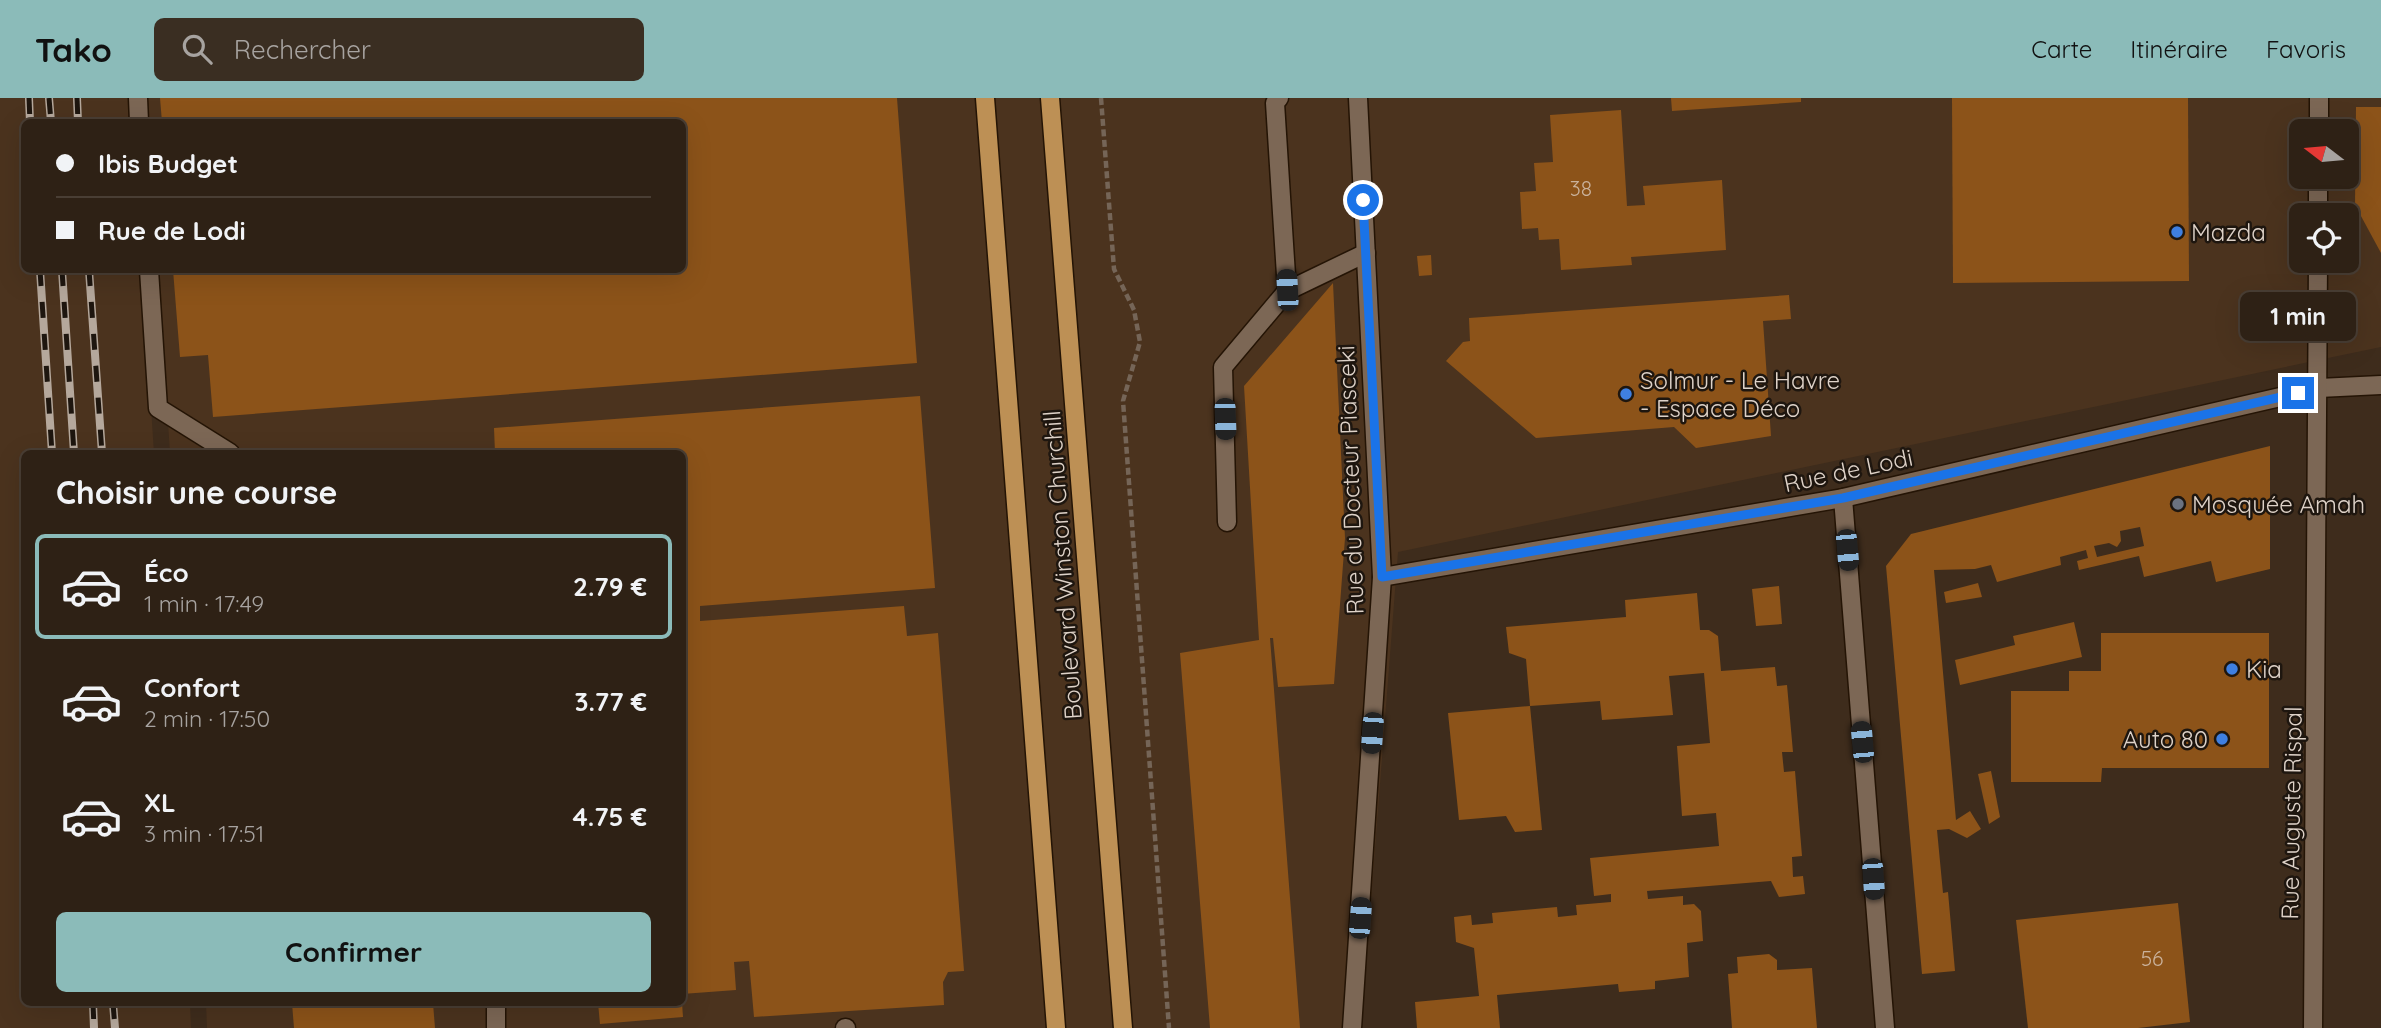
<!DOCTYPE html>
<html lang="fr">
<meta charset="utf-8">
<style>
body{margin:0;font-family:Quicksand,sans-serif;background:#3a2e22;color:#f1f3f6;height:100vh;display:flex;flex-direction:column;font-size:26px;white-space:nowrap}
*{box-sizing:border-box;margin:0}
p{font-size:23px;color:#a7a3a0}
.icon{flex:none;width:38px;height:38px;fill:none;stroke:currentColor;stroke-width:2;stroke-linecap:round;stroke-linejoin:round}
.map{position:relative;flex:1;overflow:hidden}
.side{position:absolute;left:21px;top:352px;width:665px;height:556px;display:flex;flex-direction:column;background:#2e2115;border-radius:10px;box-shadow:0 7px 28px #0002,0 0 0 2px #493e34}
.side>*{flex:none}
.guide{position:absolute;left:21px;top:21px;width:665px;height:154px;border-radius:10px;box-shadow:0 7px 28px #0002,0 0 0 2px #493e34;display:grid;align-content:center;height:154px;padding:0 35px;background:#2e2115}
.needle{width:46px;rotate:286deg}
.fabs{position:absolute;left:2289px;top:21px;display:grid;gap:14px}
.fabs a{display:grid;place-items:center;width:70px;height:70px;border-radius:10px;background:#2e2115;box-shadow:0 7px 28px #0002,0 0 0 2px #493e34;font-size:35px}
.end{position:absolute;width:32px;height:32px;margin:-16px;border:9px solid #1a73e8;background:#fff;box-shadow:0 0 0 4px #fff}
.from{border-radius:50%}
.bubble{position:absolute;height:49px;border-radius:10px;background:#2e2115;box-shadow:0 7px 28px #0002,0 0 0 2px #493e34;font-size:23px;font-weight:700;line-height:49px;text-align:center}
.car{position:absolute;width:21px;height:42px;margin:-21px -10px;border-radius:9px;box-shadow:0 0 5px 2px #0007;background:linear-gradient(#222 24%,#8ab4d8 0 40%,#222 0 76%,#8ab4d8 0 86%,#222 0)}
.guide b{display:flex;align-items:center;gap:24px;height:66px;font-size:26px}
.guide b+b{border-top:2px solid #493e34}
.guide i{width:18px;height:18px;background:#f1f3f6}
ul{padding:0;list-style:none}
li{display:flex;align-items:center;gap:21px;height:105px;margin:0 14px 10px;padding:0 21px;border:4px solid transparent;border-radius:10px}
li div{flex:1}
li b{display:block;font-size:26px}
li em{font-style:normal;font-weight:700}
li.active{border-color:#8bbbb9}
li>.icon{width:63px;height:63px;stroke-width:1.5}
h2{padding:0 35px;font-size:32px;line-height:84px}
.cta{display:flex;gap:14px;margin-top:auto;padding:14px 35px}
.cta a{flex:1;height:80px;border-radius:10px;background:#8bbbb9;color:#111;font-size:28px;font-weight:700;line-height:80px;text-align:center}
header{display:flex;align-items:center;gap:42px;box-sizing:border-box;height:98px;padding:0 35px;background:#8bbbb9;color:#111}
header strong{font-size:33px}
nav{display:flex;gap:38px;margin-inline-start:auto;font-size:24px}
.search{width:490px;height:63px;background:#3a2e22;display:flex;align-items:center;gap:18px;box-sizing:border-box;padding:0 24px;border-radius:10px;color:#a7a3a0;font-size:26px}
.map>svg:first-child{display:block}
</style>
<header>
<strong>Tako</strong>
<div class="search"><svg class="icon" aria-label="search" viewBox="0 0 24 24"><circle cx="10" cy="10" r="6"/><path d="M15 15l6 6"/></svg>Rechercher</div>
<nav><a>Carte</a><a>Itinéraire</a><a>Favoris</a></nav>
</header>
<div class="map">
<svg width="2381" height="930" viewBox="0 0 2381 930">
<rect width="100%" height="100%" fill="#3e2c1c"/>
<!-- built -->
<g fill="#4b331e" fill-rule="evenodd">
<path d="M0 0H131L133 24H24V172H142L154 355H24V905H190L191 930H0Z"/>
<path d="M147 0H2381V249L1398 454 1361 930H207L206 905H682V355H170L158 172H682V24H148ZM2301 33H2347V79H2301ZM2301 117H2347V163H2301Z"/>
</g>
<!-- building -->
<g fill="#8c5319" fill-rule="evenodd">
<path d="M160 0H897L917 265 213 319 208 257 180 259 173 172H682V24H162Z"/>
<path d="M1671 0H1801V4L1672 13Z"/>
<path d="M1952 0H2188L2189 183 1953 185Z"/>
<path d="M2356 9H2381V155L2355 107Z"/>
<path d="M1621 12 1627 108 1645 107 1643 88 1722 82 1726 152 1631 159 1632 167 1561 172 1559 141 1539 142 1538 130 1522 131 1520 94 1536 93 1534 65 1553 64 1550 17Z"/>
<path d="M1431 157 1432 177 1419 178 1417 158Z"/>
<path d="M1333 185 1345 440 1334 586 1278 589 1273 540H1270L1300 930H1210L1180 555 1259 542 1244 288Z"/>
<path d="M1789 197 1791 221 1763 223 1771 338 1696 350 1674 329 1536 340 1446 263 1463 244 1470 243 1469 220Z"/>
<path d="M920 298 935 490 700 508V523L904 508 907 538 938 535 964 873 948 874 943 884 944 907 754 919 749 863 734 864 736 892 682 896V355H495L494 330Z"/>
<path d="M2270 348V471L2216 484 2211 463 2144 479 2139 458 2079 472 2077 463 2088 460 2086 452 2060 459 2061 467 1997 484 1991 467 1975 471 1934 472 1956 722 1970 713 1981 731 1967 740 1949 731 1937 732 1943 795 1948 794 1955 873 1922 876 1886 468 1911 436ZM2140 429 2144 448 2097 459 2094 448 2109 445 2117 449 2121 443 2120 433Z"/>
<path d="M1978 485 1982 499 1946 505 1944 494Z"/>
<path d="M1779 488 1782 526 1756 528 1752 491Z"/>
<path d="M1697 495 1700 532H1709L1718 538 1721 573 1775 569 1777 588 1787 587 1793 654H1782L1784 674 1795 673 1802 758 1792 759 1793 779 1803 778 1805 796 1779 799 1771 783 1647 793 1648 801 1683 798V807L1694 806 1701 813 1703 843 1687 845 1689 879 1655 883V891L1619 894 1618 886 1497 897 1500 930H1417L1415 904 1479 898 1474 850 1456 844 1454 819 1471 817 1472 827 1493 825 1492 815 1557 809 1558 819 1577 817 1576 807 1611 804V796L1594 798 1590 760 1719 748 1716 715 1682 718 1677 648 1710 645 1704 575 1669 578 1673 617 1602 622 1600 603 1530 608 1542 732 1515 734 1506 718 1459 722 1448 615 1530 608 1526 561 1509 555 1506 529 1626 519 1625 502Z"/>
<path d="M2074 524 2082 559 1960 587 1955 562 2015 547 2013 538Z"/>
<path d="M2101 535H2269V670H2102L2101 684H2011V593H2069V573H2101Z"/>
<path d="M1991 673 2000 719 1989 726 1978 676Z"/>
<path d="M2178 805 2190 924 2138 930H2028L2016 822Z"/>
<path d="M1769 856 1777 862V872L1812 870 1817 930H1732L1728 876 1738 875 1737 859Z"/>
<path d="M292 905H433L435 930H294Z"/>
<path d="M598 905H682L683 919 600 926Z"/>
</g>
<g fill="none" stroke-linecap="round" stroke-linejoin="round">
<!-- minor casing -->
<g stroke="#241405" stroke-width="21">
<g id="minor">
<path d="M138 0 139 24"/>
<path d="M1279 0 1275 5 1287 193"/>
<path d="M2319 33V0"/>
<path d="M2318 117V79"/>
<path d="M149 172 158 310 230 355"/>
<path d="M1843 400 1885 930"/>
<path d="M1227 424 1223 269 1287 193 1366 155"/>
<path d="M1382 479 1843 400 2319 290 2381 287"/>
<path d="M496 905V930"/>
<path d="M845 930H846"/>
<path d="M1352 930 1382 479 1358 0"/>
<path d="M2313 930 2318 163"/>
</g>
</g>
<!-- major casing -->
<g stroke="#241405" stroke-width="21">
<g id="major">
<path d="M985 0 1056 930"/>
<path d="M1050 0 1123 930"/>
</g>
</g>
<!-- path -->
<path stroke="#756557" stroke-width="4.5" stroke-dasharray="7 3.5" stroke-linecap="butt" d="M1101 0 1114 171 1134 212 1140 244 1123 303 1169 930"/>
<!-- minor -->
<use href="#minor" stroke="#7c6755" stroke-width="18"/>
<!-- major -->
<use href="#major" stroke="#bd9055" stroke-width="18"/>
<!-- rail casing -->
<g stroke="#b5a89c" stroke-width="8">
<g id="rail">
<path d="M29 0 30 24"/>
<path d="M49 0 51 24"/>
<path d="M77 0 78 24"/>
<path d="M40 172 52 355"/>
<path d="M62 172 74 355"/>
<path d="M89 172 102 355"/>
<path d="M93 905 94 930"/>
<path d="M113 905 115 930"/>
</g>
</g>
<!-- rail -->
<use href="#rail" stroke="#1e160f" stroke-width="5" stroke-dasharray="16" stroke-linecap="butt"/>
</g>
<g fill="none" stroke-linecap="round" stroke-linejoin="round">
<!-- route -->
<path stroke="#1a73e8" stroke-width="9" d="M1363 102 1382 479 1843 400 2298 295"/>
</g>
<!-- markers -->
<g fill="#3f7fe0" stroke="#1e160f" stroke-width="2.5">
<circle cx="2177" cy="134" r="7"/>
<circle cx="1626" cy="296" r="7"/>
<circle cx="2232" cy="571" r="7"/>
<circle cx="2222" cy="641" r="7"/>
</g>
<circle fill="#6b7280" stroke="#1e160f" stroke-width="2.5" cx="2178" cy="406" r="7"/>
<g text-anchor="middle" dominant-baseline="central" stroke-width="5" stroke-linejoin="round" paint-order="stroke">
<!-- number labels -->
<g font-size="21" fill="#cab29c">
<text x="1581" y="90">38</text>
<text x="2152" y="860">56</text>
</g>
<!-- poi labels -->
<g font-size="24" fill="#ded2c8" stroke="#1e160f" text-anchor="start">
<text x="2191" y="134">Mazda</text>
<text x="1640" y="282">Solmur - Le Havre<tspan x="1640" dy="28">- Espace Déco</tspan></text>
<text x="2192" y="406">Mosquée Amah</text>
<text x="2246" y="571">Kia</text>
<text x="2208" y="641" text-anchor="end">Auto 80</text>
</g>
<!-- street labels -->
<g font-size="24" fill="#ded2c8" stroke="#1e160f">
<text transform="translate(1848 372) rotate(-12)">Rue de Lodi</text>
<text transform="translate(1350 382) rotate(-92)">Rue du Docteur Piasceki</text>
<text transform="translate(1062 467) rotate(-94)">Boulevard Winston Churchill</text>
<text transform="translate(2291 715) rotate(-89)">Rue Auguste Rispal</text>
</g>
</g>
</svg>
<div class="fabs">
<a><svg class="needle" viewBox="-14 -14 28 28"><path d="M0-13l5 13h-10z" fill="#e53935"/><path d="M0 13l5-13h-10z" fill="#a7a3a0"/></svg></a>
<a><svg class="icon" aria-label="locate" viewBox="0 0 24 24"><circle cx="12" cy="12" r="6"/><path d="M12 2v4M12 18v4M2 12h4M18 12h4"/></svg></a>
</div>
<i class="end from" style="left:1363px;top:102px"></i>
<i class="end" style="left:2298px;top:295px"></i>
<div class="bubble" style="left:2240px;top:194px;width:116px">1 min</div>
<i class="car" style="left:1287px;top:192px;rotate:357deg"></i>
<i class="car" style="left:1225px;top:321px;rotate:178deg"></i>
<i class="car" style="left:1847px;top:452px;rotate:175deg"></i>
<i class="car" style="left:1372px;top:635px;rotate:184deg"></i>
<i class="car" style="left:1862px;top:644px;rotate:355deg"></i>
<i class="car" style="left:1873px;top:781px;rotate:176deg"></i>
<i class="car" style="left:1360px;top:820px;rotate:4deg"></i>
<div class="guide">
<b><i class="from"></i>Ibis Budget</b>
<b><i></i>Rue de Lodi</b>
</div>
<section class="side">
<h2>Choisir une course</h2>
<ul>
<li class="active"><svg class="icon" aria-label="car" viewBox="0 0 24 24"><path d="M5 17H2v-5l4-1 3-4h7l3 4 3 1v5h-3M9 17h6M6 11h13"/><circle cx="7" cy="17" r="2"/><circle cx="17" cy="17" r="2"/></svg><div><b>Éco</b><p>1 min · 17:49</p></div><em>2.79 €</em></li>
<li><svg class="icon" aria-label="car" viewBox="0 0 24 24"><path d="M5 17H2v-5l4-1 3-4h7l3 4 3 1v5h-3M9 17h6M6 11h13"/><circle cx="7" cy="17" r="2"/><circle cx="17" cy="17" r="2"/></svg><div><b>Confort</b><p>2 min · 17:50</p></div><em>3.77 €</em></li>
<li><svg class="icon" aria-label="car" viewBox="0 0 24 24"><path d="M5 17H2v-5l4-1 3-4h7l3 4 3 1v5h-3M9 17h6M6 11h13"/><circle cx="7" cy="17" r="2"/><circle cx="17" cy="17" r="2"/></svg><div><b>XL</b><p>3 min · 17:51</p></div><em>4.75 €</em></li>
</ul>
<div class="cta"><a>Confirmer</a></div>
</section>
</div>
